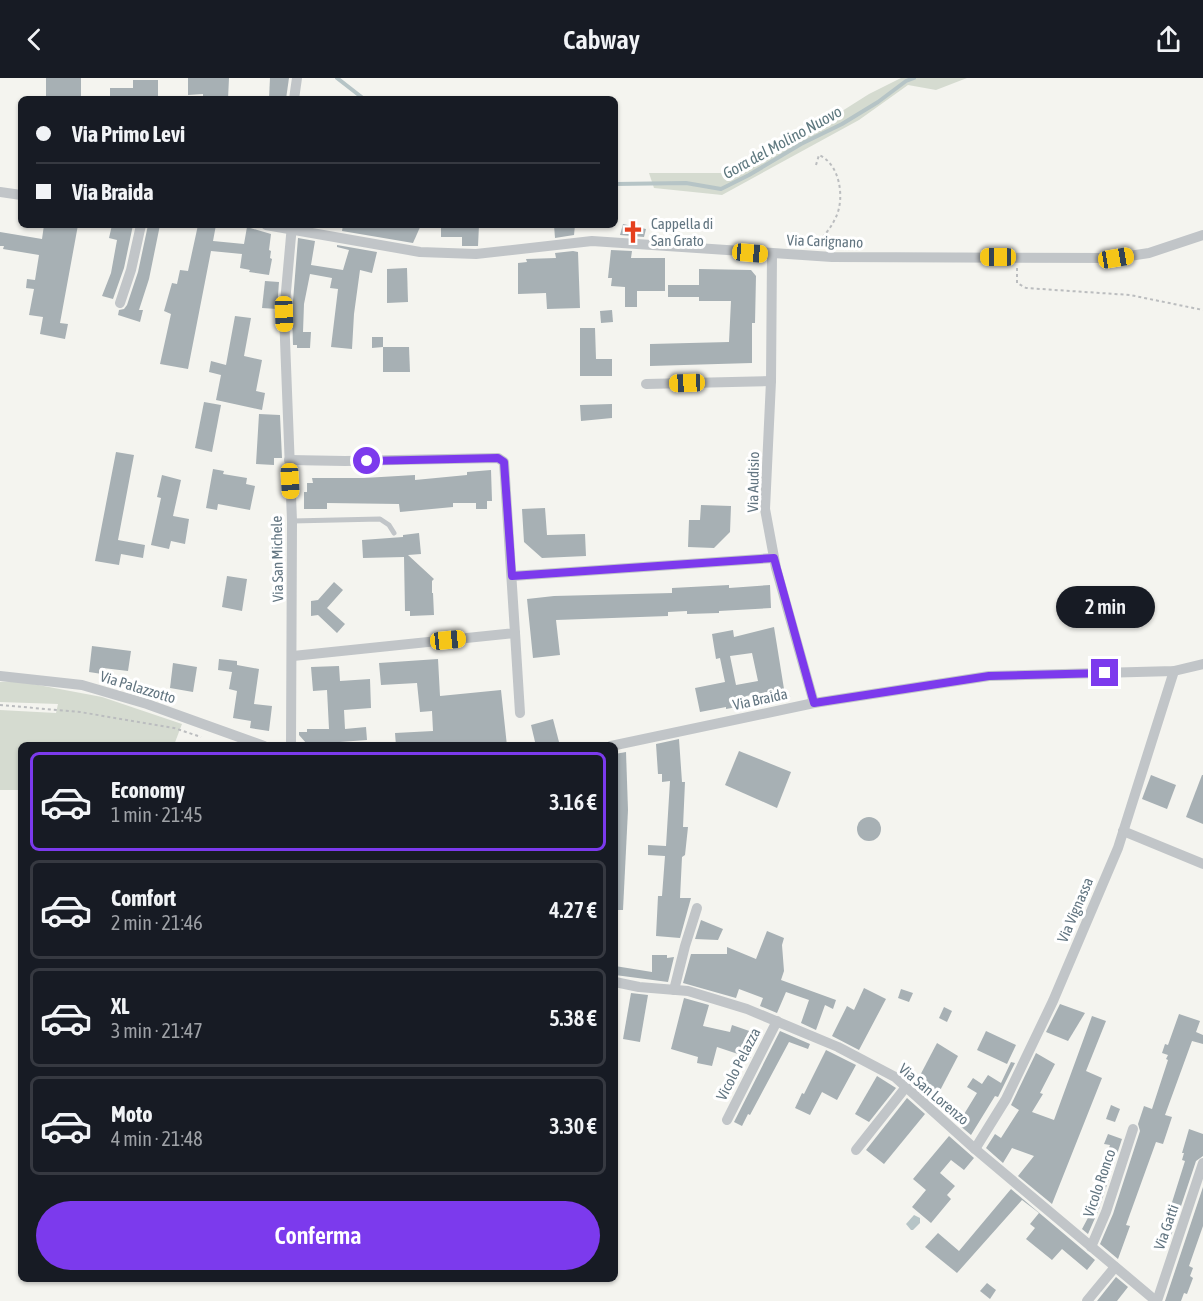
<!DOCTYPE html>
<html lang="it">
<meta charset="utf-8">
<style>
body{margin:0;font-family:"Asap Condensed",sans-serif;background:#20242c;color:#f1f3f6;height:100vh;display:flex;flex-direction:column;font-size:22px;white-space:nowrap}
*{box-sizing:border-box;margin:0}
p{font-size:20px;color:#9ea1a6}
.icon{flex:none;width:33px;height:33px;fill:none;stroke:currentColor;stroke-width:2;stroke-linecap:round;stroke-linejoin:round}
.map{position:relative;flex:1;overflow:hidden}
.side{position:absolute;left:18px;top:664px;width:600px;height:540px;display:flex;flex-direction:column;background:#171b24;border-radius:9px;box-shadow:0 2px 4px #0004}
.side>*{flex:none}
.hud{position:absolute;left:18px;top:18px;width:600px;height:132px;border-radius:9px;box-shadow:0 2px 4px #0004;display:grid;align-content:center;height:132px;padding:0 18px;background:#171b24}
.end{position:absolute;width:27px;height:27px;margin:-14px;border:8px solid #7c3aed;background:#fff;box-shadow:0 0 0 3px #fff}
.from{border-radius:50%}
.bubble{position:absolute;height:42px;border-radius:21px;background:#171b24;box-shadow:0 2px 4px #0004;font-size:20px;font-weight:600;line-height:42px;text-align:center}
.car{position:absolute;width:18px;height:36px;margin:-18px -9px;border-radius:8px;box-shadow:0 0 4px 2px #0007;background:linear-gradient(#f5c518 24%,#345 0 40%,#f5c518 0 76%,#345 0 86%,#f5c518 0)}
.hud b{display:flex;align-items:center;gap:21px;height:57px;font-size:22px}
.hud b+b{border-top:2px solid #363941}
.hud i{width:15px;height:15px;background:#f1f3f6}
ul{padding:10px 0 0;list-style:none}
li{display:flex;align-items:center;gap:18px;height:99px;margin:0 12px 9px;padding:0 6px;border:3px solid #363941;border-radius:9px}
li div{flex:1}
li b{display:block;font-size:22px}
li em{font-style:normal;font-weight:600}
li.selected{border-color:#7c3aed}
li>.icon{width:54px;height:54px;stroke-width:1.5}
.primary-button{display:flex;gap:12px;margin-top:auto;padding:12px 18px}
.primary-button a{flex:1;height:69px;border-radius:36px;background:#7c3aed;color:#fff;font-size:24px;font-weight:600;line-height:69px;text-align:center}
header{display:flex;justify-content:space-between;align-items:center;height:78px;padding:0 18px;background:#171b24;font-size:27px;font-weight:600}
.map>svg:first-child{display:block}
</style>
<header><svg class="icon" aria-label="back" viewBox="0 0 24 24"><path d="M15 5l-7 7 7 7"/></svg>Cabway<svg class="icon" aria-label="share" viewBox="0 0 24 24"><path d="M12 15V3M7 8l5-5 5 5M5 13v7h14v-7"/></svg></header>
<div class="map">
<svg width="1203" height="1223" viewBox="0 0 1203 1223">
<rect width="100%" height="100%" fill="#f4f4ef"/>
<!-- green -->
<g fill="#d5dbd0">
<path d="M901 0H967L936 12 908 7 859 42 722 117 654 110 649 95H724L790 66 869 16Z"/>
<path d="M17 603 102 619 182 646 174 667 21 668V712H0V632L56 635 58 626 0 624V604Z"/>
</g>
<!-- water -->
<path fill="#b6c4c6" d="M914 1137 920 1140V1145L913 1152H911L906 1146Z"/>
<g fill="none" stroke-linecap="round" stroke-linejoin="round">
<!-- stream -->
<g stroke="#b6c4c6" stroke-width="4">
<path d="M337 0 364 21"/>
<path d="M615 106 686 105 721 111 749 97 801 66 842 46 878 24 906 3 914 0"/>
</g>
</g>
<!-- building -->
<g fill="#a7b0b4" fill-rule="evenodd">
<rect x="46" y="0" width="35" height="21"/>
<path d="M188 0H229L228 21H203V16L188 17Z"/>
<path d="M270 0H289L286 21H269Z"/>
<path d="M133 2H158V21H110V10H133Z"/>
<path d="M623 146 646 151 644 159 620 157Z"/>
<path d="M44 147H78L60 245 68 246 65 261 40 256 43 239 29 237 34 211 26 210 27 201 35 202 39 177 3 171 4 168H0V154L42 161Z"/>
<path d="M112 147H133L124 190 113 221 102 218 111 195 117 162 109 160Z"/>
<path d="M148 147H160L149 201 139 232H143L140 244 118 237 119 232 124 231 127 227 138 194Z"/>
<path d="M198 147H216L213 163 244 166 247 149 271 156 269 172 271 173 270 180 272 181 269 197 249 194 250 192 240 190 242 176 211 173 188 291 160 286 171 236 164 233 172 205 177 206 180 192 188 193Z"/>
<path d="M343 147H421L413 165 342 153Z"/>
<path d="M462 147H479L478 168H462V159H441V149Z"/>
<path d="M554 147H575L574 157 555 160Z"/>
<path d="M298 160 315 163 311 187 343 192 349 172 337 169V167L377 174 372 195 360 192 354 236 352 271 331 269 338 211 330 210 332 200 310 196 304 226 303 254H311L310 270H297V267H293L292 236Z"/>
<path d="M611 172 632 173 631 180H665V213H637V229H625V209L611 208 612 200H608Z"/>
<path d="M573 173 578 174 580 230 547 231 546 215 518 216V185L527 184 526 181 556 180 555 175Z"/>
<path d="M407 190 408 224 387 225V191Z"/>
<path d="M699 191 751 192 756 198 755 245H752V285L650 288V266L729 264 731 223H699V219H668V207H699Z"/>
<path d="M265 203 279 204 277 231 262 230Z"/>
<path d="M612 232 613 244 601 245 600 233Z"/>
<path d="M235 238 251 240 244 278 262 282 256 313 265 315 262 332 216 322 221 297 209 294 211 283 226 287Z"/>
<path d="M580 250H595L596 281H612V298H580Z"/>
<path d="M372 259H383V269L372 270Z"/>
<path d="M383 269H409L410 294H383Z"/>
<path d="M204 324 221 327 212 374 195 370Z"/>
<path d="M612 326V340L581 343 580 327Z"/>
<path d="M259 336 280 337 282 380H274V387L256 386Z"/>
<path d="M116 374 134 377 118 462 145 467 143 480 121 476 119 487 95 483Z"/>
<path d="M213 391 224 393 223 396 247 400 246 406 255 408 250 432 218 426 217 432 206 430Z"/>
<path d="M491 392 492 423H487V431H476V425H453V429L400 434 399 426 327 425V431H304V414H307V405H313L312 400H364L415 397V402L467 397V394Z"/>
<path d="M162 397 181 402 173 438 189 441 185 466 171 463 169 471 151 467 161 420 157 419Z"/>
<path d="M701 427 731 428 730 454 714 470 688 469 689 442H700Z"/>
<path d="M545 430 547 457 585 456 586 478 542 480 524 464 522 431Z"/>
<path d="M419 455 421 476 408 477 434 501 432 503V515H433L434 537 410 538V533H405L404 479 363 480 362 462 403 459V457Z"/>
<path d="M227 498 247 501 242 533 222 529Z"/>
<path d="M334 504 343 512 327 530 345 546 337 555 318 537 311 538V523L318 522Z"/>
<path d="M729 507V510L770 507 771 530 719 533V535L687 536V533L668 534V538L556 542 560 577 533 580 527 521 554 518 672 515V510Z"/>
<path d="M774 549 784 611 746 618 748 627 726 631V629L700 634 695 610 725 604 720 580 716 581 712 556 733 552 734 559ZM752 575 758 603 736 607 730 578Z"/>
<path d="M92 568 131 573 128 593 103 590 102 596 89 594Z"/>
<path d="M219 581 237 583V587L259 591 254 626 272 628 269 653 250 650 251 643 233 640 237 613 229 611 232 594 218 592Z"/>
<path d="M438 581 440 618 501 612 507 668H447V666L396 668 395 655 433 653 432 633 420 634 417 605 381 607 379 585Z"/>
<path d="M173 585 197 589 193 614 170 610Z"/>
<path d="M339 588 340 603 370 601 371 630 344 632 345 651 366 649 367 662 340 664V668L307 666 299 657V654H307V651H329L327 612 313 613 311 589Z"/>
<path d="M553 641 559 664 536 668 531 647Z"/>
<path d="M679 661 682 704H685L683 749H688L685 777 682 779 680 820H691L680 860 656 858 658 818H662L665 778 648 777V767L666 768 670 703 662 704V696H658L656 666Z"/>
<path d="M739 673 791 694 777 730 725 707Z"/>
<path d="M626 674 628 732 623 832H615V676Z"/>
<path d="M1151 697 1176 707 1167 731 1142 721Z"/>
<path d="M1202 697H1203V746L1186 739Z"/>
<circle cx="869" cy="751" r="12"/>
<path d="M701 842 723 851 718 862 695 861Z"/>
<path d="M767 853 784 860 782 867 784 893 781 902 836 922 833 931 825 927 816 952 801 945 809 922 786 914 777 935 760 928 763 920 739 911 736 920 683 905 691 876H727V869L756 881Z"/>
<path d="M652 877H667V880L674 879 668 904 615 897V888L652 894Z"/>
<path d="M864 910 886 921 859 972 832 958 847 928 854 932Z"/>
<path d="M901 911 913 915 909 924 898 920Z"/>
<path d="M631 915 648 917 640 964 623 961Z"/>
<path d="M684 920 709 927 703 948 730 954 732 947 761 957 750 980 717 969 712 988 697 985 698 979 671 971Z"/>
<path d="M1060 926 1085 935 1068 963 1046 954Z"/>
<path d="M944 929 952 933 947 944 939 940Z"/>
<path d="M1179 936 1200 943 1196 954 1203 957V966L1192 963 1165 1037 1172 1039 1163 1066 1156 1064 1126 1147 1130 1148 1118 1181 1100 1166 1113 1136 1140 1053 1138 1046 1144 1028 1152 1031 1168 982 1166 981 1168 977 1162 975 1165 966 1168 967Z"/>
<path d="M1092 938 1106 943 1086 993 1102 1000 1052 1126 1018 1098 1034 1078 1012 1070 1003 1085 986 1070 995 1056 1001 1060 1019 1032 1011 1027 1036 975 1055 986 1040 1015 1043 1016 1032 1034 1054 1042Z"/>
<path d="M780 953 810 966 808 971 789 964 750 1037 748 1036 742 1048 734 1044Z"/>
<path d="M986 953 1016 967 1007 986 977 972Z"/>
<path d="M937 965 958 978 934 1024 915 1007Z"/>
<path d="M826 972 856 987 837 1022 822 1014 810 1037 795 1030 802 1015 804 1016Z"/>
<path d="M1011 984 1015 985 998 1019 995 1018 971 1057 958 1046 977 1015 967 1009 973 1000 982 1006 988 997 1001 1005Z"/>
<path d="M877 998 896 1010 869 1044 855 1036Z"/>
<path d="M907 1020 925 1036 884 1086 866 1072Z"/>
<path d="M1111 1027 1120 1031 1115 1044 1106 1041Z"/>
<path d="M1189 1051 1203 1056V1078L1196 1083 1171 1158 1162 1156 1185 1083 1182 1082 1184 1075H1182Z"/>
<path d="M1108 1056 1122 1061 1099 1131 1088 1156 1082 1151 1090 1136 1085 1133 1094 1115H1093L1110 1067 1104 1066Z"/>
<path d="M949 1058 974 1080 964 1092 951 1082 940 1095 955 1108 947 1117 951 1121 931 1145 912 1129 926 1112 913 1101Z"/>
<path d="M1203 1109V1148L1189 1188 1193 1190 1190 1198 1193 1200 1187 1216 1184 1215 1181 1223H1165Z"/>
<path d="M1011 1111 1095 1182 1087 1192 1062 1171 1052 1182 1026 1161 1035 1150 1030 1146 1039 1135 1022 1122 957 1195 925 1169 938 1155 959 1173Z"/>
<path d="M1116 1199 1128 1209 1117 1223H1097Z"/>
<path d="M987 1205 996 1212 990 1221 980 1213Z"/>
</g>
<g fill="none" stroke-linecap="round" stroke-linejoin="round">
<!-- path -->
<g stroke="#bbbdbf" stroke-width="2" stroke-dasharray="3 3" stroke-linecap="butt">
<path d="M816 87 819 77C840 86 845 120 836 139 831 150 824 158 816 166"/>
<path d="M1017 190V205L1026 210 1130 217 1203 232"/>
<path d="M760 624 790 618"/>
<path d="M0 627 80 634 174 650 201 659"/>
</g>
<!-- service -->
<path stroke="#c1c5c8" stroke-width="5" d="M292 443 380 441 389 447 394 455"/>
<!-- minor -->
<g stroke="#c1c5c8" stroke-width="10">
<path d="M294 21 297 0"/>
<path d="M0 114 21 117"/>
<path d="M266 147 420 174 476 176 592 163 832 179 1116 180 1149 175 1203 157"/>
<path d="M772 176 771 303 765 431 776 490 814 625"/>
<path d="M120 225 131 192 141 147"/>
<path d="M646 306 771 303"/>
<path d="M289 382 345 383 498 380 504 384 515 555 293 578"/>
<path d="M512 498 774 480"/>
<path d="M515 555 520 635"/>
<path d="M0 598 82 607 147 626 264 668"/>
<path d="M291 668 292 443 284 236 292 147"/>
<path d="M611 668 814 625 989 598 1174 593 1203 586"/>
<path d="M1123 753 1203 786"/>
<path d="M615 904 639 909 688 913 747 931 838 969 895 999 975 1071 1156 1223"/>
<path d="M674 912 685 868 697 830"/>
<path d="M727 1042 777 943"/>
<path d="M975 1071 1006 1021 1053 923 1118 770 1174 593"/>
<path d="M856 1072 906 1009"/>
<path d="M1091 1169 1106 1134 1133 1051"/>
<path d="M1087 1223 1115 1189"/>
<path d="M1157 1223 1203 1085"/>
</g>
</g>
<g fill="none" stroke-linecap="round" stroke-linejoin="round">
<!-- route -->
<path stroke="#7c3aed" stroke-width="8" d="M367 383 498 380 504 384 512 498 774 480 814 625 989 598 1105 595"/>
</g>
<!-- icons -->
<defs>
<g id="church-bare" transform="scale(1.8)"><path d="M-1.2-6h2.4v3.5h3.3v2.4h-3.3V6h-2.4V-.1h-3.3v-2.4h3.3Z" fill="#e5401e" stroke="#fff" stroke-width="2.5" paint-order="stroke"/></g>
</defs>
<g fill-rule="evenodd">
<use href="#church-bare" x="633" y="154"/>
</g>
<g text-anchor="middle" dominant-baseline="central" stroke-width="6" stroke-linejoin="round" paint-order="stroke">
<!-- poi labels -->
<g font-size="15" fill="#627581" stroke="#fff" text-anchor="start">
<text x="651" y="145">Cappella di<tspan x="651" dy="17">San Grato</tspan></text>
</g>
<!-- street labels -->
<g font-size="15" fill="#627581" stroke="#fff">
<text transform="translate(825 163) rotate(2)">Via Carignano</text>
<text transform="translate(753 404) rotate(-89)">Via Audisio</text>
<text transform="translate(277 481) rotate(-91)">Via San Michele</text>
<text transform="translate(138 609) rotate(17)">Via Palazzotto</text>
<text transform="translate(760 621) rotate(-12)">Via Braida</text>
<text transform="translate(1075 832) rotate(-67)">Via Vignassa</text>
<text transform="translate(738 986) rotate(-63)">Vicolo Pelazza</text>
<text transform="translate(934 1016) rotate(40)">Via San Lorenzo</text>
<text transform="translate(1099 1105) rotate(-71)">Vicolo Ronco</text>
<text transform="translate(1166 1149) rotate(-71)">Via Gatti</text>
</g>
<!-- water labels -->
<g font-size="16" font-style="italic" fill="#5e787f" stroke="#fff">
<text transform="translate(782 64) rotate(-29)">Gora del Molino Nuovo</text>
</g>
</g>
</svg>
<i class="end from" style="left:367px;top:383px"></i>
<i class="end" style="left:1105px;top:595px"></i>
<div class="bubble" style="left:1056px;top:508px;width:99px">2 min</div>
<i class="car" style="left:750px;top:175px;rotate:95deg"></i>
<i class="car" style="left:998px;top:179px;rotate:270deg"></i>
<i class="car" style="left:1116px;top:180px;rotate:81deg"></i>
<i class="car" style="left:284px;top:236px;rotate:178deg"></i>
<i class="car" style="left:687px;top:305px;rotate:268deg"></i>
<i class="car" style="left:290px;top:403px;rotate:177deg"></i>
<i class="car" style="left:448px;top:562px;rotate:84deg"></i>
<div class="hud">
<b><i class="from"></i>Via Primo Levi</b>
<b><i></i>Via Braida</b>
</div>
<section class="side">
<ul>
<li class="selected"><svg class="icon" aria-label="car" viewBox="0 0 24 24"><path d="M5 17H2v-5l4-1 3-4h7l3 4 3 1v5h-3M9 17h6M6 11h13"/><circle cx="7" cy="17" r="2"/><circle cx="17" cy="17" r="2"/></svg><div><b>Economy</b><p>1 min · 21:45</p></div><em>3.16 €</em></li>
<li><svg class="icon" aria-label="car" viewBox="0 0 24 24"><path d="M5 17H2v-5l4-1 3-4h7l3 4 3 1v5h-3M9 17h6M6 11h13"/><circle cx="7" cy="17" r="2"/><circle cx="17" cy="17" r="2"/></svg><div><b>Comfort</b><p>2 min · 21:46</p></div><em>4.27 €</em></li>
<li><svg class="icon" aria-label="car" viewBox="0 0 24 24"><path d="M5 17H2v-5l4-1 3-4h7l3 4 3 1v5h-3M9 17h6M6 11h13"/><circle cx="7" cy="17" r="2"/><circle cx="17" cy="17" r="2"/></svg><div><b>XL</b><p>3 min · 21:47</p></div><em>5.38 €</em></li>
<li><svg class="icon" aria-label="car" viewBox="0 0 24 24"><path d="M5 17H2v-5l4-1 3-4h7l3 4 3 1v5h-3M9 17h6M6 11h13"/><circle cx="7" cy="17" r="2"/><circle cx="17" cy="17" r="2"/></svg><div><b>Moto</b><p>4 min · 21:48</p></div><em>3.30 €</em></li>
</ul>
<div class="primary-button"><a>Conferma</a></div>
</section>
</div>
